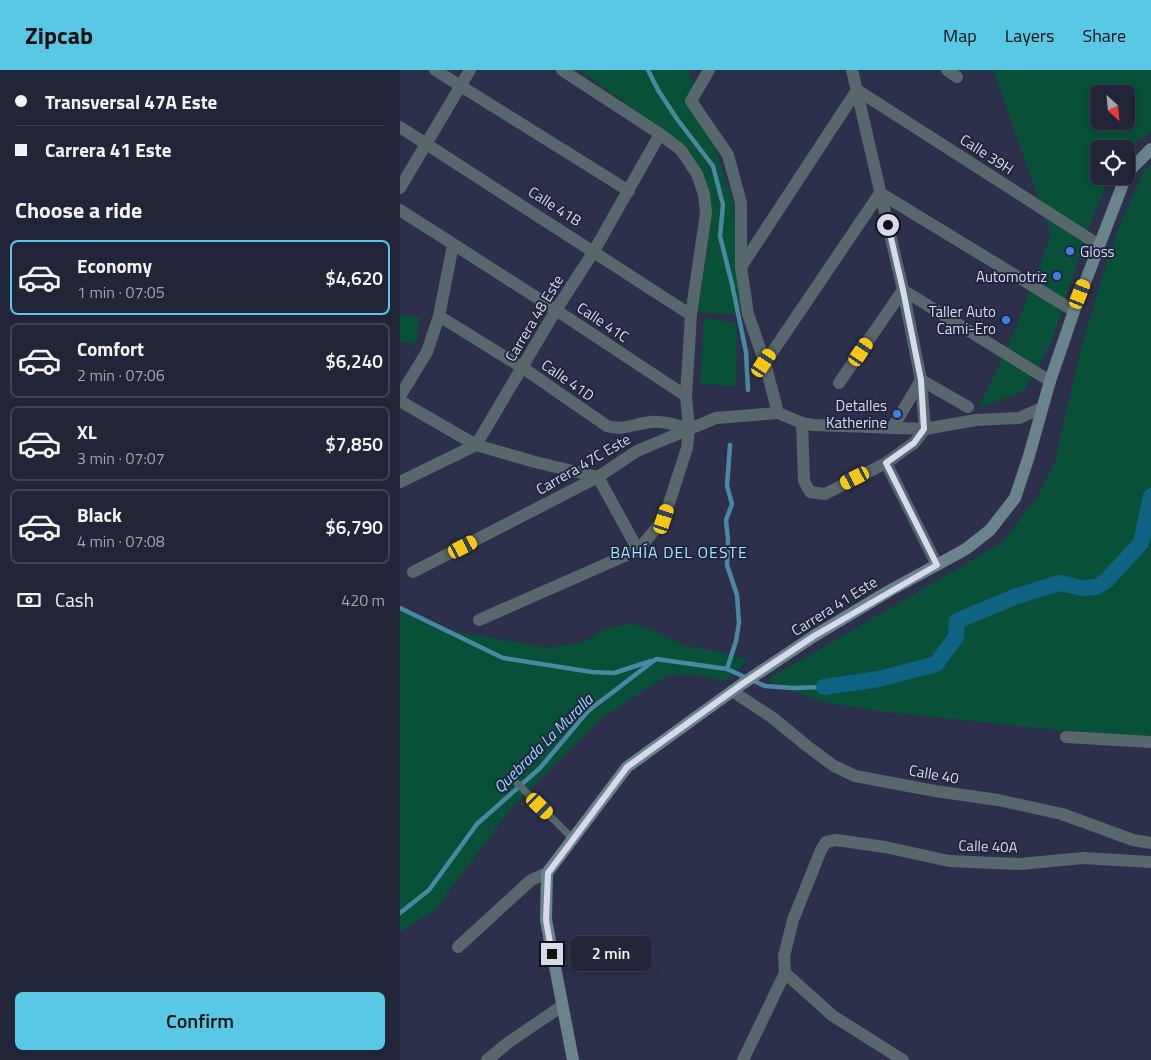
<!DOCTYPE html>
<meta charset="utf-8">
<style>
body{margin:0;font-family:"Titillium Web",sans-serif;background:#2a2c40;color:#f1f3f6;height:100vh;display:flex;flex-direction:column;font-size:19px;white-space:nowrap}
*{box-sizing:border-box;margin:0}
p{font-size:16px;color:#a2a4ae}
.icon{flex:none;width:28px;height:28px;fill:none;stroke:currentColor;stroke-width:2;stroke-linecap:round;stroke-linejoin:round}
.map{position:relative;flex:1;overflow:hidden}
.drawer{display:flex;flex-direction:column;background:#222438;width:400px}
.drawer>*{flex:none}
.hud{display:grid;align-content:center;height:110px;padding:0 15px;background:#222438}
.needle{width:32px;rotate:154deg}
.fabs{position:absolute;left:690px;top:15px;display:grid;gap:10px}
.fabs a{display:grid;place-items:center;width:45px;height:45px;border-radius:8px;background:#222438;box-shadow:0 2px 8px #0003,0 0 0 1px #3f4153;font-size:25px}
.end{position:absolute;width:22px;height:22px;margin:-11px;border:6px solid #d7daeb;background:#111;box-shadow:0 0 0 2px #111}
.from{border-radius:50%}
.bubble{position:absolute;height:35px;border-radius:8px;background:#222438;box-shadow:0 2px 8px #0003,0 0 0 1px #3f4153;font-size:16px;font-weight:600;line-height:35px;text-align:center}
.car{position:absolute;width:15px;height:30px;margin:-15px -8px;border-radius:6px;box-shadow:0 0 4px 1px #0007;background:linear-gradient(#f5c518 24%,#345 0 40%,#f5c518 0 76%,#345 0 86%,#f5c518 0)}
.hud b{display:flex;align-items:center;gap:18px;height:48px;font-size:19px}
.hud b+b{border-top:1px solid #3f4153}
.hud i{width:12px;height:12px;background:#f1f3f6}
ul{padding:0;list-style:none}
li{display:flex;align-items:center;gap:15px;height:75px;margin:0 10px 8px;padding:0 5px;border:2px solid #3f4153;border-radius:8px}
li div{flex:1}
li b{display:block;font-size:19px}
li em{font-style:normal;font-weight:600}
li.active{border-color:#59c8e5}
li>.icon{width:45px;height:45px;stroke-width:1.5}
h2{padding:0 15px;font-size:22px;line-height:60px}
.pay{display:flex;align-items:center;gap:12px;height:55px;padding:0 15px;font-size:19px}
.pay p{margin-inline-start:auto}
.button{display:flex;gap:10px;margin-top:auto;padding:10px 15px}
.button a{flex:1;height:58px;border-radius:8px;background:#59c8e5;color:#111;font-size:20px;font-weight:600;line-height:58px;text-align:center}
header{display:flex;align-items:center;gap:30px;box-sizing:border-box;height:70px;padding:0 25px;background:#59c8e5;color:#111}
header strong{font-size:24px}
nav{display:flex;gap:28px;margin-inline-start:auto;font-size:18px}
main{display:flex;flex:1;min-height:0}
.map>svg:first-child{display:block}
</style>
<header>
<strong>Zipcab</strong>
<nav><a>Map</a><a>Layers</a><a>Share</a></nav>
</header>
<main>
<section class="drawer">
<div class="hud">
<b><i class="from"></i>Transversal 47A Este</b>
<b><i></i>Carrera 41 Este</b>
</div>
<h2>Choose a ride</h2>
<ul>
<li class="active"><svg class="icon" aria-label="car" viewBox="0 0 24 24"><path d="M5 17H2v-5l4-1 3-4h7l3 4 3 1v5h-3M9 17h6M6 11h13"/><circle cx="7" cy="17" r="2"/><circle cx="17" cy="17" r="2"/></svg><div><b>Economy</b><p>1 min · 07:05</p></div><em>$4,620</em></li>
<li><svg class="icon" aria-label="car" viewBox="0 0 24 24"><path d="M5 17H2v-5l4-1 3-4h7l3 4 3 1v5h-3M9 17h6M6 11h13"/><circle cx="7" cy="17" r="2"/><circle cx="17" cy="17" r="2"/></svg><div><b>Comfort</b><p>2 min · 07:06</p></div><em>$6,240</em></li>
<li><svg class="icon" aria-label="car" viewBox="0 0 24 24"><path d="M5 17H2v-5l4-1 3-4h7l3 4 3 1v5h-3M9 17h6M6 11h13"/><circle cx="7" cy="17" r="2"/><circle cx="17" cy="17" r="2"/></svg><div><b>XL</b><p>3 min · 07:07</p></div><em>$7,850</em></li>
<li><svg class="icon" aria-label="car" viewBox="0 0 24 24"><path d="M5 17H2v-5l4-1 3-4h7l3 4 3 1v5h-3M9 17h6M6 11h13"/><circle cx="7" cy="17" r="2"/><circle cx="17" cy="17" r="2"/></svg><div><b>Black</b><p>4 min · 07:08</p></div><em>$6,790</em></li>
</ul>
<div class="pay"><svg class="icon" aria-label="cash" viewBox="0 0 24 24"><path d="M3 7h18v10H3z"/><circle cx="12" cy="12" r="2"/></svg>Cash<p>420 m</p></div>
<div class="button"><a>Confirm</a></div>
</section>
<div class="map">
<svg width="751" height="990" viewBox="0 0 751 990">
<rect width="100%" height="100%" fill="#2d304a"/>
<!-- green -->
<g fill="#085038" fill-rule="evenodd">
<path d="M179 0H288L298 25 333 132 341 245 298 242 311 154 307 114 287 77Z"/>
<path d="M593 0H751V62L726 79H699V106H710L687 162 652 271 624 321 579 338 616 258 651 164ZM699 24H726V51H699Z"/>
<path d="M751 95V666L725 667 487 642 421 632 367 610 603 472 637 427 654 395 681 278 715 166 745 98Z"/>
<path d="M0 244 20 248 16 274 0 271Z"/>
<path d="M304 248 337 253 336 317 300 313Z"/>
<path d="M0 537 48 560 148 578 183 572 206 559 230 553 256 562 286 576 317 581 348 590 325 611 297 605H268L202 648 113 736 35 840 0 862Z"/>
</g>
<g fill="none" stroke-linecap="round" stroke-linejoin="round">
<!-- stream -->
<g stroke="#4a87a2" stroke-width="4.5">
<path d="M248 0 258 20 277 49 313 96 323 135 320 166 332 214 346 282 348 320"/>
<path d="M0 538 103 588 192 602 214 603 251 591"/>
<path d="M327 599 336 571 339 553 337 525 327 495 328 470 326 450 332 434 327 416 330 375"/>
<path d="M0 843 29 820 77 754 140 698 188 641 256 589 327 599 365 616 393 618 424 617"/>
</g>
<!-- canal -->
<path stroke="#0e6383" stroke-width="16" d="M424 617 479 609 536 594 556 567 557 551 617 526 659 513 683 518 696 517 706 511 741 473 751 426"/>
<!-- lane -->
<path stroke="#57676b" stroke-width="7" d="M110 706 173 769"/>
<!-- street -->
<g stroke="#57676b" stroke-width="12">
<path d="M35 0 229 121"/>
<path d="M309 0 291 31 328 85 341 133V197L348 244 365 293 378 343"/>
<path d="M547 0 557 7"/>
<path d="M0 57 291 245"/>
<path d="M0 118 70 0"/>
<path d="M0 140 156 240 286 326"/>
<path d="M341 197 457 20 699 175"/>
<path d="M39 246 123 298 207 356C222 361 235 354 250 352 264 351 276 355 289 359"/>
<path d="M365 293 480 123 674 241"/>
<path d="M439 313 503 220 650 311"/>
<path d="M0 326 27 282 39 246 53 175"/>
<path d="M0 331 76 375 135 392 198 407 238 480"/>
<path d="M402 353 404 411 410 422 425 424 486 393 514 373 525 359 521 310 503 220 452 0"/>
<path d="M493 357 521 310 568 337"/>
<path d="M486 393 537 495"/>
<path d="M0 412 76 375 156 240 194 181 260 64"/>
<path d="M13 502 198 407 237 381 316 348 378 343 402 353 413 355 525 359 576 350 619 348 642 338"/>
<path d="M79 550 238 480 264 449 287 378 289 359 286 326 291 245 306 143 304 124 297 104 281 80 260 64 162 0"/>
<path d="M332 621 373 648 407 676 434 696 455 706 535 721 598 730 662 744 733 770 751 773"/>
<path d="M666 667 751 672"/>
<path d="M58 877 131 810 147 803"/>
<path d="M385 903 433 946 503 990"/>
<path d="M87 990 109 972 162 936"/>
<path d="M343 990 385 903 384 886 393 850 421 780 426 772 436 770 485 777 549 791 620 794 683 788 751 792"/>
</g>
<!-- secondary -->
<g stroke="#6a848b" stroke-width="12">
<path d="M726 106 728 102 751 79"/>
<path d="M173 990 146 850 147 803 227 697 342 614 414 566 489 521 566 479 590 460 615 428 629 386 650 311 674 241 726 106"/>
</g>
</g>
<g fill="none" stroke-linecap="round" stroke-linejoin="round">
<!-- route -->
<path stroke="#d7daeb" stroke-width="6" d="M152 884 146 850 148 803 227 697 342 614 414 566 537 495 486 393 514 373 524 359 521 310 503 220 488 155"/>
</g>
<!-- markers -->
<g fill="#3f7fe0" stroke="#23263f" stroke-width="2">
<circle cx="670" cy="181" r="5"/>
<circle cx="657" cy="206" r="5"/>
<circle cx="606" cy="250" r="5"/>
<circle cx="497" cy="344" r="5"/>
</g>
<g text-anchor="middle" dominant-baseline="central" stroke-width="4" stroke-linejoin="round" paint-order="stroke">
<!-- street labels -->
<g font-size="15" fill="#d7daeb" stroke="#23263f">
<text transform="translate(587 84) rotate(33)">Calle 39H</text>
<text transform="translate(155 136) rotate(33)">Calle 41B</text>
<text transform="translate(134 248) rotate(-59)">Carrera 48 Este</text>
<text transform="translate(203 252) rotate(34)">Calle 41C</text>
<text transform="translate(168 310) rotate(35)">Calle 41D</text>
<text transform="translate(183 394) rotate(-30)">Carrera 47C Este</text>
<text transform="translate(434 536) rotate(-32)">Carrera 41 Este</text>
<text transform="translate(534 704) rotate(10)">Calle 40</text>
<text transform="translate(588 776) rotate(2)">Calle 40A</text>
</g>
<!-- poi labels -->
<g font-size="15" fill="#d7daeb" stroke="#23263f" text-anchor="end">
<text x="680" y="181" text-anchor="start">Gloss</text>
<text x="647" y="206">Automotriz</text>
<text x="596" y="241">Taller Auto<tspan x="596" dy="17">Cami-Ero</tspan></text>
<text x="487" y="335">Detalles<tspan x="487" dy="17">Katherine</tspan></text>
</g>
<!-- neighbourhood labels -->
<g font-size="16" letter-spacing="1" fill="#9be7fc" stroke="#23263f">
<text x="279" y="482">BAHÍA DEL OESTE</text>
</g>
<!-- water labels -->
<g font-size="16" font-style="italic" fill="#90d7f9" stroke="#23263f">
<text transform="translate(143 673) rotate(-45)">Quebrada La Muralla</text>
</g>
</g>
</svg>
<div class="fabs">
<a><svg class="needle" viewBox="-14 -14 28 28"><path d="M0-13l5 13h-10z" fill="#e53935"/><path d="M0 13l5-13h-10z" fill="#a2a4ae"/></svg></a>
<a><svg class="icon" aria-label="locate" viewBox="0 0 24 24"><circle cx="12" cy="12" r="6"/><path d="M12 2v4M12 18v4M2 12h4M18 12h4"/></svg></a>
</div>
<i class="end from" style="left:488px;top:155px"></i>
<i class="end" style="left:152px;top:884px"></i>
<div class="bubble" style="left:170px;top:866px;width:82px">2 min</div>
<i class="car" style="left:680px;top:224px;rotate:21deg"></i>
<i class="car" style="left:461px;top:282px;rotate:34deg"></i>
<i class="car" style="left:364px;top:293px;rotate:34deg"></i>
<i class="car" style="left:455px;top:408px;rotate:243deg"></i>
<i class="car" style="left:264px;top:449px;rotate:18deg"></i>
<i class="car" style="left:63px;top:477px;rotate:63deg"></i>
<i class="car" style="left:140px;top:736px;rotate:134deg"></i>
</div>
</main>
